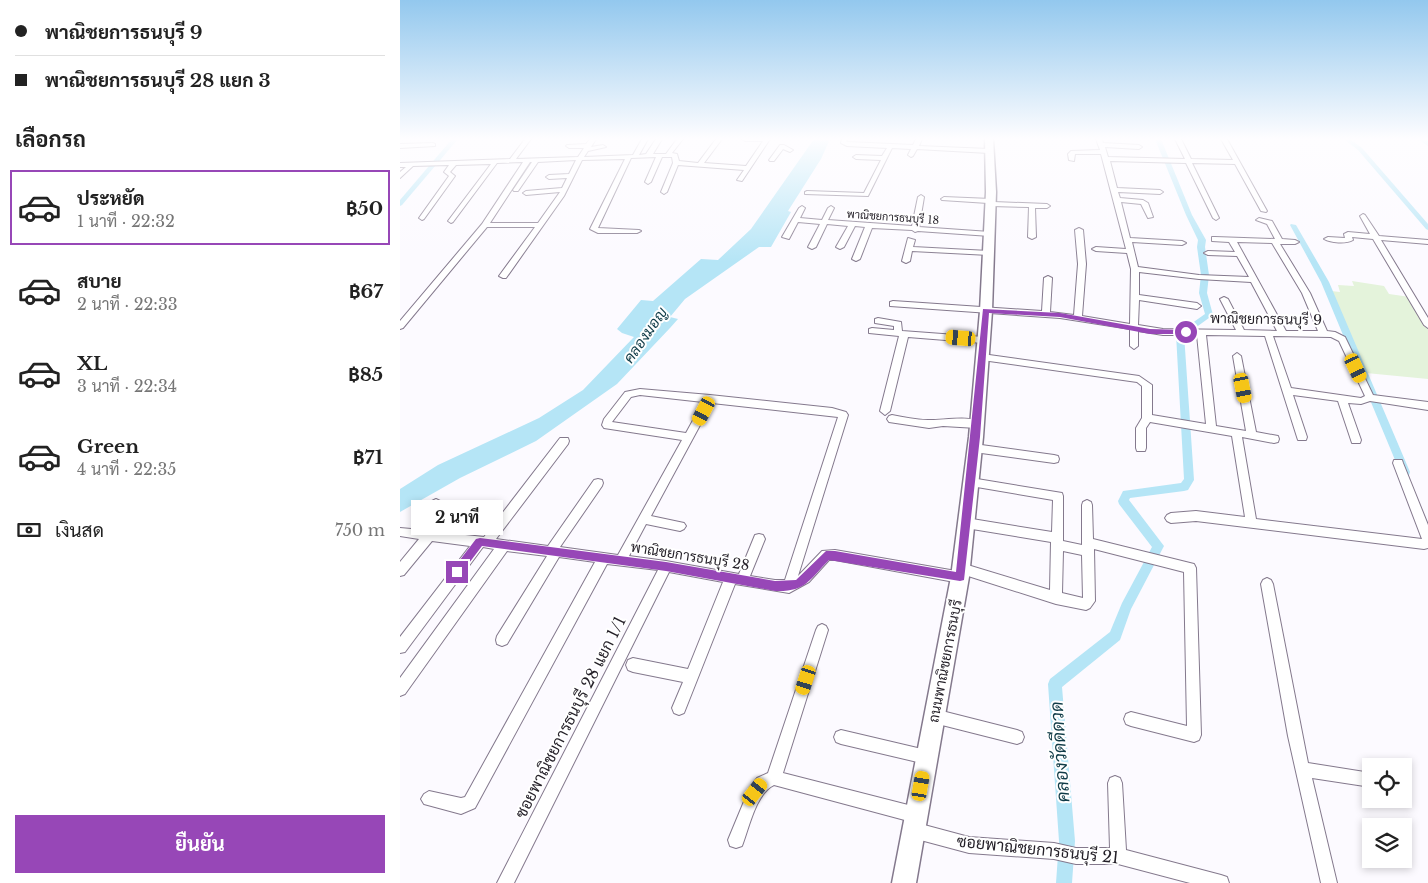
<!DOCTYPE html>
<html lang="th">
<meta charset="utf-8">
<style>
body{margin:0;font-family:"Libre Baskerville",Sarabun,serif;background:#f2f2f2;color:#222;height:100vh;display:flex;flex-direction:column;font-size:19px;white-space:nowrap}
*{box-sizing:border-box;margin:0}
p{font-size:16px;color:#767676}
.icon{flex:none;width:28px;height:28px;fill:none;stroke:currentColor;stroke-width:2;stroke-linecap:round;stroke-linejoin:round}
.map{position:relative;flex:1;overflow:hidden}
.sheet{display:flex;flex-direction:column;background:#fff;width:400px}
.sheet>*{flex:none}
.banner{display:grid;align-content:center;height:110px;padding:0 15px;background:#fff}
.tools{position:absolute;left:962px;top:758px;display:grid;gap:10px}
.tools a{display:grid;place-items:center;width:50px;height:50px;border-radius:0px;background:#fff;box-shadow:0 2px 8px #0003;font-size:25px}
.end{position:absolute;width:22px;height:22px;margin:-11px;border:6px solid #9747b7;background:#fff;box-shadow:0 0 0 2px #fff}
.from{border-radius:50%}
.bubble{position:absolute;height:35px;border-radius:0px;background:#fff;box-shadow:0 2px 8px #0003;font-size:16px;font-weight:700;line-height:35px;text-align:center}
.car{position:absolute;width:15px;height:30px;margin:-15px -8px;border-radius:6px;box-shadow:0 0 4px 1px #0007;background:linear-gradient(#f5c518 24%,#345 0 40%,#f5c518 0 76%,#345 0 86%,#f5c518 0)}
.banner b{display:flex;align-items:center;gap:18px;height:48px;font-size:19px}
.banner b+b{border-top:1px solid #e0e0e0}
.banner i{width:12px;height:12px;background:#222}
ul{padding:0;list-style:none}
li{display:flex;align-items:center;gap:15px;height:75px;margin:0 10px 8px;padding:0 5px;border:2px solid transparent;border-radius:0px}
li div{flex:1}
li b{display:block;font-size:19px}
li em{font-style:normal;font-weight:700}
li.current{border-color:#9747b7}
li>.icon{width:45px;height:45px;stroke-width:1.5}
h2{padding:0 15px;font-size:22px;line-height:60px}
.pay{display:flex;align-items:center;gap:12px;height:55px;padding:0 15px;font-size:19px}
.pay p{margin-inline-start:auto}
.primary-button{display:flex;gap:10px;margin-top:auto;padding:10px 15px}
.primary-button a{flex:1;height:58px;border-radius:0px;background:#9747b7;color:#fff;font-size:20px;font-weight:700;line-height:58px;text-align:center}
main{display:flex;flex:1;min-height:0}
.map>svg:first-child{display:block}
</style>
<main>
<section class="sheet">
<div class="banner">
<b><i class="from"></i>พาณิชยการธนบุรี 9</b>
<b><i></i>พาณิชยการธนบุรี 28 แยก 3</b>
</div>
<h2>เลือกรถ</h2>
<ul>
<li class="current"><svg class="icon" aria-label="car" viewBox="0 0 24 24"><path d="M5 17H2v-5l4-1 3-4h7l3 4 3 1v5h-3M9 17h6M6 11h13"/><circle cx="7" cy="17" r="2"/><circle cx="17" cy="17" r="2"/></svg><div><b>ประหยัด</b><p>1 นาที · 22:32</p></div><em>฿50</em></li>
<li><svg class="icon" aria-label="car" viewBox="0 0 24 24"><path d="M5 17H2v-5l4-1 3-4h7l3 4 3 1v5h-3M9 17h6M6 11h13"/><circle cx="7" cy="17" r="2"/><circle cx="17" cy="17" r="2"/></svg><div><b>สบาย</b><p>2 นาที · 22:33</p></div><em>฿67</em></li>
<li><svg class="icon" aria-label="car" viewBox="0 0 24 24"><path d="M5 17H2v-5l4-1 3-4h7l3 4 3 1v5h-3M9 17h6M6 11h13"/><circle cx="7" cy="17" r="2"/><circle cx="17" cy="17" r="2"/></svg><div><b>XL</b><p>3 นาที · 22:34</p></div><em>฿85</em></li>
<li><svg class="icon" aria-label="car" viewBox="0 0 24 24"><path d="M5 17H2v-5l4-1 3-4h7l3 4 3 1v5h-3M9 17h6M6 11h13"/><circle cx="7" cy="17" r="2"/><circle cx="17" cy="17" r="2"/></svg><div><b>Green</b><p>4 นาที · 22:35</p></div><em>฿71</em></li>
</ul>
<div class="pay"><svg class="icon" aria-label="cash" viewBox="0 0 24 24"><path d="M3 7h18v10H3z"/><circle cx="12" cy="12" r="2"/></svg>เงินสด<p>750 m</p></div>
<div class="primary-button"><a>ยืนยัน</a></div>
</section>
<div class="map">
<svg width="1028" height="883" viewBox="0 0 1028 883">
<rect width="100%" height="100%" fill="#fcfaff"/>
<!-- green -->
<path fill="#e4f3db" d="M952 281 984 286 989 294 1010 297 1028 326V379L966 373 931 291 940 292 938 285 954 286Z"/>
<!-- water -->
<path fill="#b5e5f6" d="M414 139H430L421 159 388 211 391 212 371 247H359L285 299 270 317 278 319 270 328 217 384 136 441 60 478 0 512V489L38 465 139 418 183 390 234 337 222 333 217 329 241 300 253 301 301 259 318 260 351 229Z"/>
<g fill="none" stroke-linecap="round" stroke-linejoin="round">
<!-- canal -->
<g fill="#b5e5f6" fill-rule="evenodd">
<path d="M52 139H58L2 205 0 206V200Z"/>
<path d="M755 139H761L792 215 806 240 805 247 809 275 807 293 813 315 791 331 787 328 788 326 805 314 799 293 801 275 797 247 798 240 786 215Z"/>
<path d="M944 139H950L962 148 1028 224V230L1026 229 958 150Z"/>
<path d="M1017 139H1023L1028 141V146Z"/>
<path d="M891 224 896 225 929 282 1010 472 1009 475H1001L1000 472 921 282 890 225Z"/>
<path d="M780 331 784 334 794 480 788 490 784 491 730 498 729 500 764 546 731 609 720 640 662 687 675 841 672 883H656L659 841 648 684 650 679 710 632 722 603 752 547 719 504 718 501 723 491 781 483 784 479 776 334Z"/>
</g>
<!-- street casing -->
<g stroke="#84798d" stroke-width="2">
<g id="street">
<path d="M125 139H131L116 159 178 157 184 148H169L166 146 167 145 186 144 190 139H196L191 147 203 145 206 147 188 151 184 157 233 155 242 139H248L239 155 246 154 256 139H262L253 154H266L277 139H283L272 153 277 154 279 161 298 163 316 139H322L304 163 346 166 363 141H345L342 139H370L342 181 337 180 344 170 278 165 267 192 264 194 261 192 273 163 272 157H262L251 182 248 184 245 182 256 157 231 158 198 228 239 230 241 231 237 233H198L190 229 225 159 182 160 164 196 106 278H103L99 276 135 227H87L3 328 0 329V321L82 224 123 162 97 163 53 222 51 223 48 221 91 164 56 165 50 172 55 176 24 219 22 220 19 218 49 176 44 172 49 165 13 166 0 178V172L6 167H0V163L110 159ZM176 160 169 174 149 175 146 177 149 179 167 178 162 188 126 191 123 193 126 195 160 192 138 223H90L130 162H132L113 190 114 191H118L138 162Z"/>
<path d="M442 139H448L446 141 448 142 513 145 516 139H522L519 146 589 149 592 151 589 153 517 149 513 156 511 157 508 155 511 149 492 148 468 196 405 194V192L407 191 464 193 481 160 456 159 453 157 456 155 482 156 487 148 447 146 441 143Z"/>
<path d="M696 139H702L703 143 739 145 742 147 739 149 705 147 708 157 785 159 775 139H781L791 159 833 160 821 139H827L867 211 866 212 861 211 835 164 792 163 819 218 816 220 813 218 786 163 710 161 717 188 760 190 763 192 760 194 718 192 720 198 743 200 748 203 753 217 748 218 741 204 721 202 730 238 782 241 786 243 782 245 732 242 738 267 799 275 849 277 837 256 808 255 804 253 808 251 835 252 829 242 812 241V237H815L875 239 867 224 856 220 859 218 872 221 882 239 895 240 899 242 895 244H880L910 293 927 331 935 332 945 337 973 395 1028 402V410L970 401 961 404 948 403 961 440 960 443H952L938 401 893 395 907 437 906 440H898L897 437 865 336 806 335 816 426 846 431 833 356 837 353 841 356 856 432 878 436 879 439 878 442 874 443 842 437 856 519 1022 539 993 463 994 460H1002L1003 463 1028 525V548L1024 549 796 521 771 523 767 521 765 518 767 515 771 513 796 511 845 517 832 436 750 422 746 428V448L745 451H737L736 448V428L742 418V386L737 382 582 360 578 357 582 354 739 376 752 385V415L806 424 797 335H763L738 331V346L734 349 730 346V329L660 318 490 306V302L493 301 642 311 644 278 648 276 652 278 650 312 674 315 678 264 675 230 679 228 683 230 686 264 682 316 730 324 731 269 727 253 696 251 692 249 696 247 726 249 701 154H675L674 161 669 160 668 154 671 151 700 150ZM837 242 872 243 902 293 918 331H886ZM739 272 799 279 851 282 877 331 844 330 828 299 824 297 820 299 836 330 763 329 738 325 739 300 797 309 801 306 797 303 739 295ZM873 336 931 337 939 341 965 396 961 398 891 388Z"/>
<path d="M33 143 35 144V146L0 148V144Z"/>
<path d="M380 145H384L393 150 390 152 383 149 374 161H370L369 160Z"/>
<path d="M521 195 524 197 519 227 590 232 594 234 590 236 518 231 515 232 512 230 472 228 460 259 456 261 452 259 465 227 455 226 444 247 440 249 436 247 448 226 427 224 416 247 412 249 408 247 420 224 398 222 389 239 382 237 399 208 402 206 405 208 400 218 422 220 428 208 431 206 434 208 428 220 512 226 518 197Z"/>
<path d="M544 197 591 199 593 200 594 202 647 204 650 206 647 208H635L636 237 632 239 628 237 629 207 591 206 589 205 588 203 542 200 541 199Z"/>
<path d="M963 214 965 215 979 236 1028 240V244L981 240 1028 318V328L1024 325 973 239 952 237 953 240C946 244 931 243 924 239L928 237 945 238 944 234 948 232 970 234 960 216Z"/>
<path d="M508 238 515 240 513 247 589 251 593 253 589 255 512 251 510 261 506 263 502 261Z"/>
<path d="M478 318 501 322 502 331 583 337 587 340 583 343 508 337 490 411 485 415 480 411 499 336 469 333V329L472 328 494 330V326L475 323V319Z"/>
<path d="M240 389 310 395 432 408 446 412 448 415 398 576 422 551 435 550 556 571 555 568 557 564 561 563 650 590 651 542 566 528 562 526 560 523 562 520 566 518 652 532 653 500 571 486 567 485 566 482 567 479 571 478 662 493 663 496V541L682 545V505L683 502 687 500 691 502 692 505 693 539 794 564 796 568 801 735 799 740 794 742 731 726 726 724 724 719 726 714 731 712 787 726 784 572 694 549 695 601 690 608 686 610 656 604 565 575 566 577 564 581 560 583 435 560H429L409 582 389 593 335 584 284 713 279 715 274 713 272 708 283 682 233 672 228 670 226 665 228 660 233 658 288 669 323 582 269 572 114 883H97L258 570 207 564 75 808 61 814 24 804 21 799 24 794 29 791 61 798 65 797 195 562 159 557 107 644 102 646 97 644 96 640 97 636 147 556 107 551 5 694 0 696V678L94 549 83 547 5 652 0 653V637L70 546 32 541 4 575 0 576V562L19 539 0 536V528L45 532 30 518 27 511 32 501 36 499 40 501 41 504 38 511 53 526 56 534 84 537 160 438H168L169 441 168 444 96 539 148 546 194 480 198 479 202 480 203 483 202 486 160 547 218 555 282 440 204 428 202 425 204 419 225 392ZM240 395 303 402 286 433 212 422 231 397ZM312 403 438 417 385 580H375L350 576 365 539 363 535 359 534 355 535 339 574 266 561 229 556 246 524 280 531 284 529 286 526 284 523 251 516ZM663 551 682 555 683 598 662 593Z"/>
<path d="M492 415C504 417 516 420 528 420 540 421 574 414 582 424L577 428 543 426 529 428 489 422 487 419 489 416Z"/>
<path d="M574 444 654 455 658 456 659 459 658 462 654 463 574 452 570 451 569 448 570 445Z"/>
<path d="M867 578 871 580 873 584 908 763 971 773V787L912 778 937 883H921L888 736 861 584 863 580Z"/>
<path d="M422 624 426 626 428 630 383 773 516 807 521 810 524 815 521 820 516 823 374 785C356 793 349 828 342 846L336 848 330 846 328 840 350 787 357 778 368 773 416 630 418 626Z"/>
<path d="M534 709 617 730 622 732 624 737 622 742 617 744 534 723 529 721 527 716 529 711Z"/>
<path d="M441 730 526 750 531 752 533 757 531 762 526 764 441 744 436 742 434 737 436 732Z"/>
<path d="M715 776 720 778 722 783 726 850 821 875 827 877 829 883H790L718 864H676L654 859 569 853 513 838 508 835 505 830 508 825 513 822 569 837 654 843 676 848H710L708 783 710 778Z"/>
</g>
</g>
<!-- secondary casing -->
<g stroke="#84798d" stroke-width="3">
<path id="secondary" d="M585 139H593L596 192 592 311 583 437 569 577 516 883H492L551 577 569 437 580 311 586 192Z"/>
</g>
<!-- street -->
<use href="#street" fill="#fff" fill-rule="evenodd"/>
<!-- secondary -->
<use href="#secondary" fill="#fff" fill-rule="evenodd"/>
</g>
<!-- sky -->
<linearGradient id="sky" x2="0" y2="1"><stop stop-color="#93c8ee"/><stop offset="0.53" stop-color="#fefdff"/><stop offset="1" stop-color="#fefdff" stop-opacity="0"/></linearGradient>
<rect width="1028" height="262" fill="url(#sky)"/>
<!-- route -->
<path fill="#9747b7" d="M583 309 660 313 750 329 786 330 789 332 786 334H750L660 317 589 313 580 437 564 580 560 581 429 560C409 580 406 592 375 591L266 571 82 546 60 575H53V569L76 539 80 538 266 562 375 581 396 580 426 551H435L556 572Z"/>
<g text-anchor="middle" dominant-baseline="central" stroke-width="4" stroke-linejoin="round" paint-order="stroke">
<!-- far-street labels -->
<g font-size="11" fill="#231f27" stroke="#fff">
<text transform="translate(493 217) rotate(4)">พาณิชยการธนบุรี 18</text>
</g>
<!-- street labels -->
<g font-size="14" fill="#231f27" stroke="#fff">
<text transform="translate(866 319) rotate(1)">พาณิชยการธนบุรี 9</text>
<text transform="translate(290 556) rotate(9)">พาณิชยการธนบุรี 28</text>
<text transform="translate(545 661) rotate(-79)">ถนนพาณิชยการธนบุรี</text>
</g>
<!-- water labels -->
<g font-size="15" font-style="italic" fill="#0f3b47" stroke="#fff">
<text transform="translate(245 335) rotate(-55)">คลองมอญ</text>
</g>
<!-- near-street labels -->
<g font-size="16" fill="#231f27" stroke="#fff">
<text transform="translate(170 717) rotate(-63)">ซอยพาณิชยการธนบุรี 28 แยก 1/1</text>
<text transform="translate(638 849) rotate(6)">ซอยพาณิชยการธนบุรี 21</text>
</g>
<!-- near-water labels -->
<g font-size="18" font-style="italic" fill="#0f3b47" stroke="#fff">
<text transform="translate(660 752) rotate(-94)">คลองวัดดีดวด</text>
</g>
</g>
</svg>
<div class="tools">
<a><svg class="icon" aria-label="locate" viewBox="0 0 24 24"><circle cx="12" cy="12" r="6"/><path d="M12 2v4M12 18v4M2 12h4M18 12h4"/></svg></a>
<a><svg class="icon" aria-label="layers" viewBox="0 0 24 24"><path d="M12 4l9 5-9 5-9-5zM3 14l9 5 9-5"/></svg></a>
</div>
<i class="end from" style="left:786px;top:332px"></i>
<i class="end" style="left:57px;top:572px"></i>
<div class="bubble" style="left:11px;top:500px;width:92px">2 นาที</div>
<i class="car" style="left:561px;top:338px;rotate:275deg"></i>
<i class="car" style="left:956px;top:368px;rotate:155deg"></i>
<i class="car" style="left:843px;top:388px;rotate:169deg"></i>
<i class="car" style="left:304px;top:411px;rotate:208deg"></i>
<i class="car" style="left:406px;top:680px;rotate:198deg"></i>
<i class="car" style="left:521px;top:786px;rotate:10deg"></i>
<i class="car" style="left:355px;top:792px;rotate:38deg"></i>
</div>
</main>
